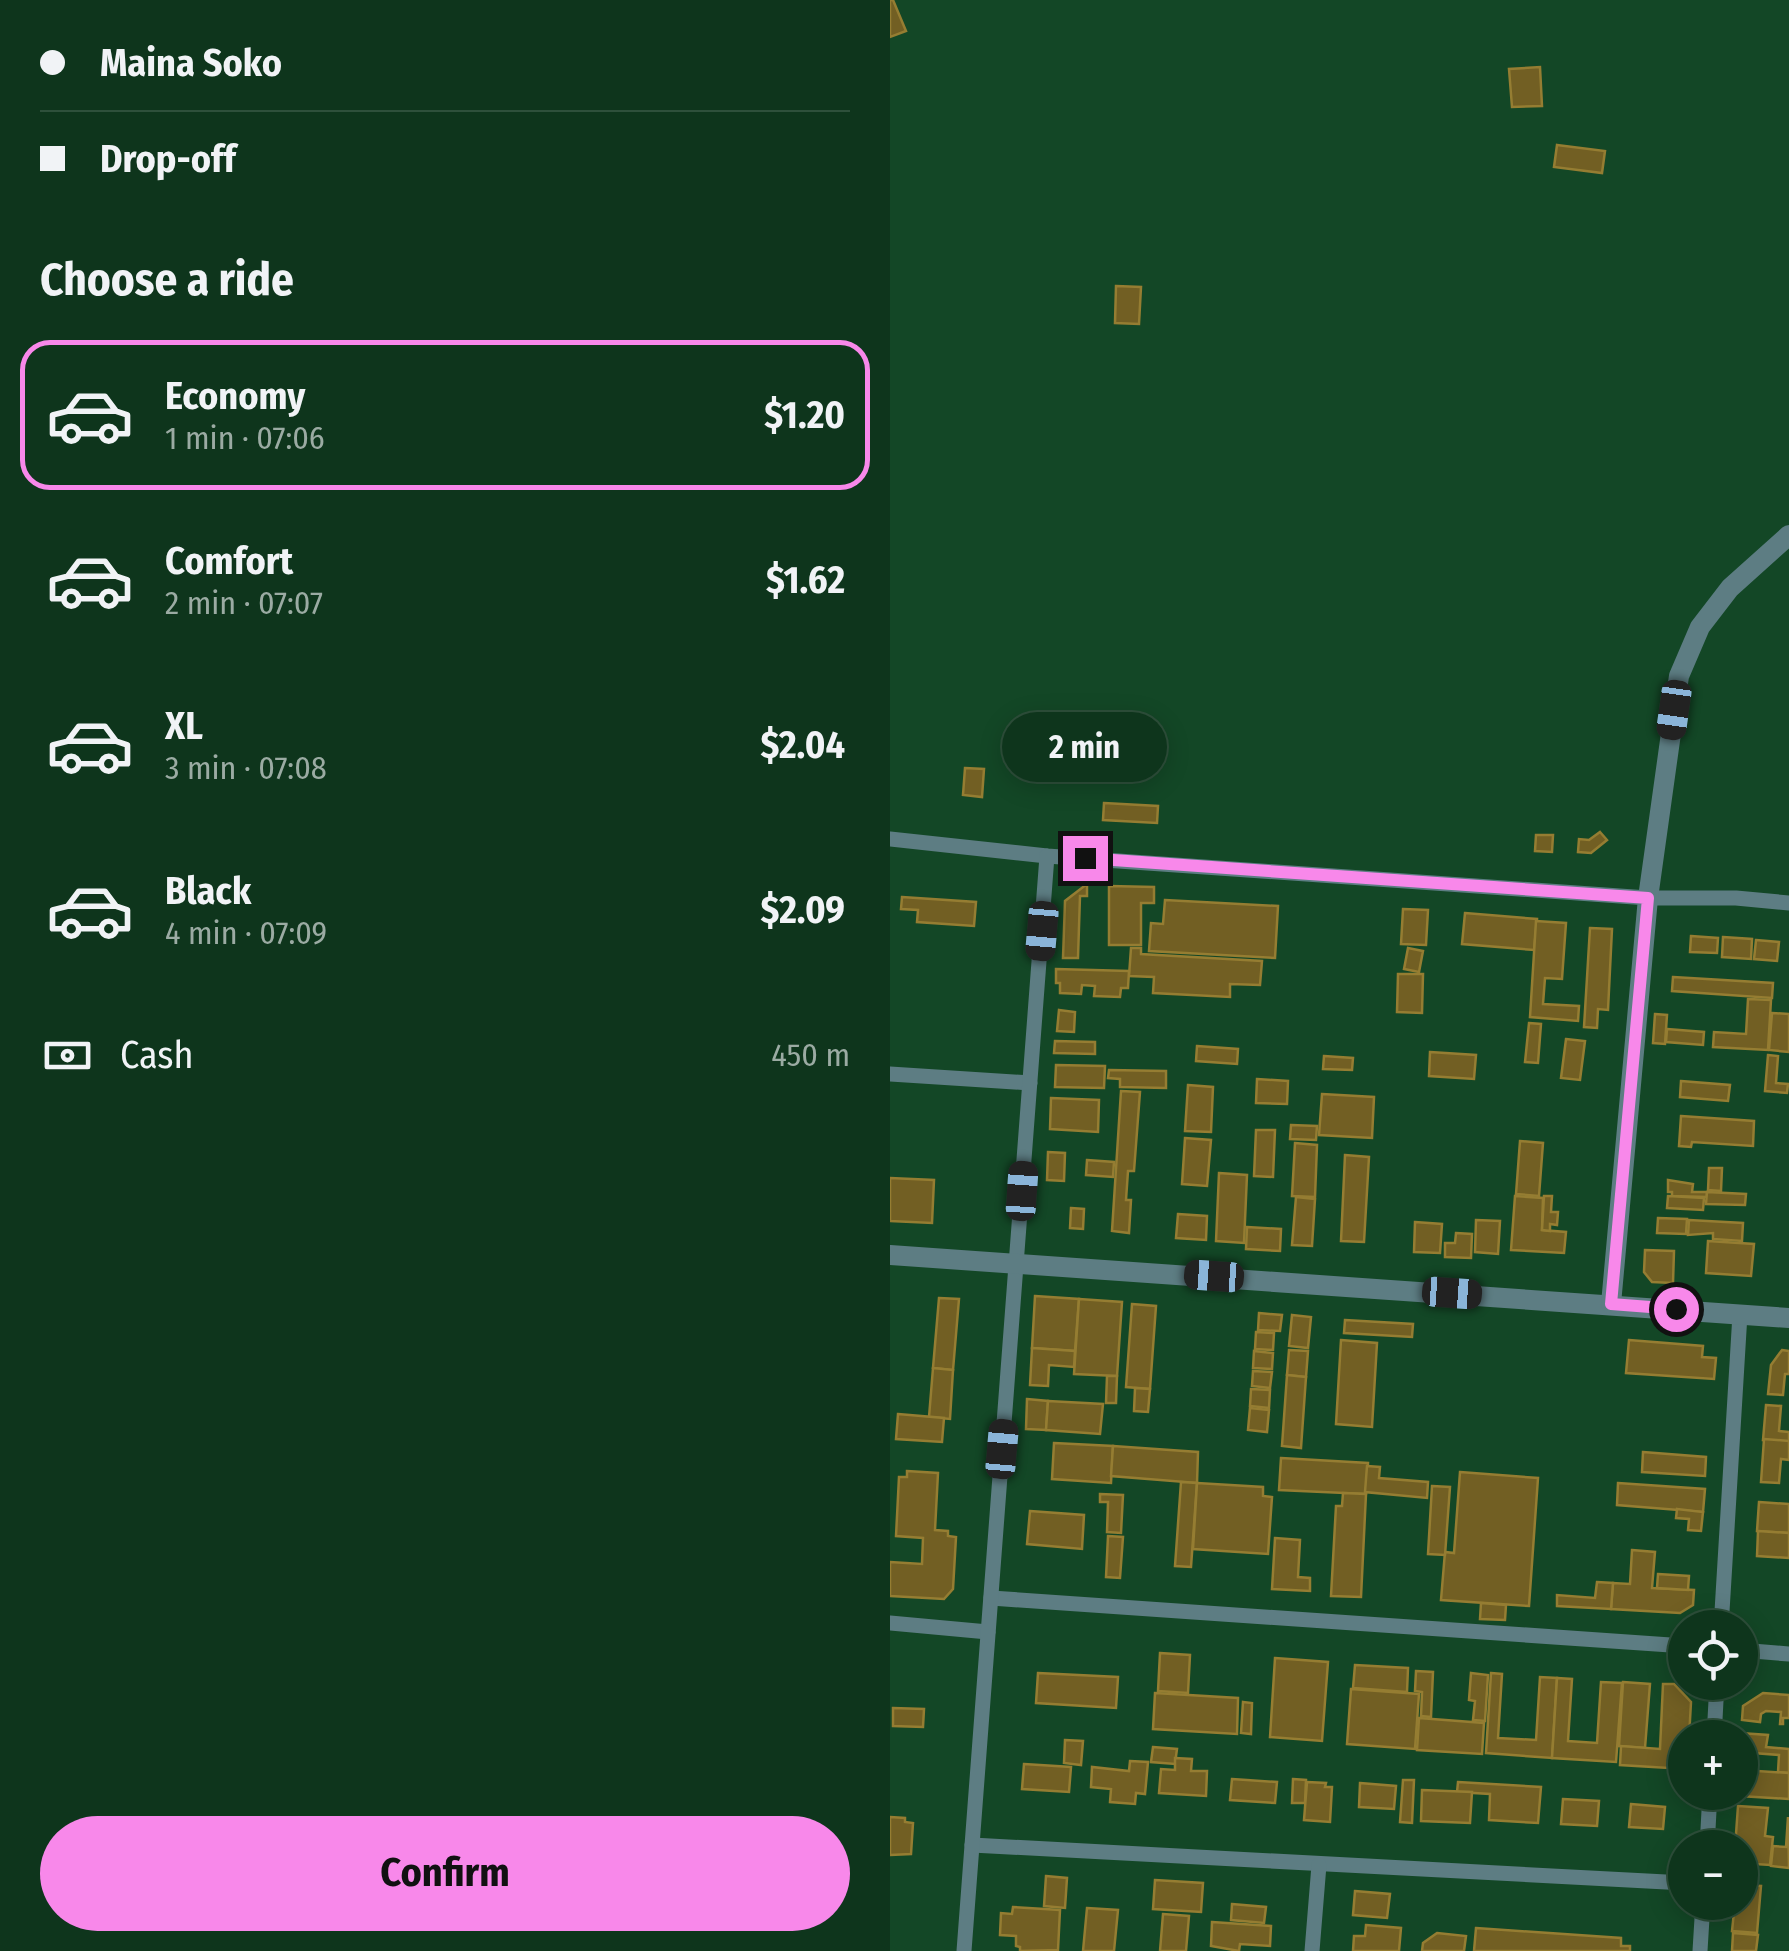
<!DOCTYPE html>
<meta charset="utf-8">
<style>
body{margin:0;font-family:"Fira Sans Condensed",sans-serif;background:#1c4029;color:#f1f3f6;height:100vh;display:flex;flex-direction:column;font-size:38px;white-space:nowrap}
*{box-sizing:border-box;margin:0}
p{font-size:32px;color:#9baba3}
.icon{flex:none;width:55px;height:55px;fill:none;stroke:currentColor;stroke-width:2;stroke-linecap:round;stroke-linejoin:round}
.map{position:relative;flex:1;overflow:hidden}
.details{display:flex;flex-direction:column;background:#0e351c;width:890px}
.details>*{flex:none}
.guide{display:grid;align-content:center;height:220px;padding:0 40px;background:#0e351c}
.buttons{position:absolute;left:778px;top:1610px;display:grid;gap:20px}
.buttons a{display:grid;place-items:center;width:90px;height:90px;border-radius:50%;background:#0e351c;box-shadow:0 5px 25px #0003,0 0 0 2px #2e503b;font-size:50px}
.end{position:absolute;width:45px;height:45px;margin:-22px;border:12px solid #f888ea;background:#111;box-shadow:0 0 0 5px #111}
.from{border-radius:50%}
.bubble{position:absolute;height:70px;border-radius:35px;background:#0e351c;box-shadow:0 5px 25px #0003,0 0 0 2px #2e503b;font-size:32px;font-weight:700;line-height:70px;text-align:center}
.car{position:absolute;width:30px;height:60px;margin:-30px -15px;border-radius:12px;box-shadow:0 0 8px 2px #0007;background:linear-gradient(#222 24%,#8ab4d8 0 40%,#222 0 76%,#8ab4d8 0 86%,#222 0)}
.guide b{display:flex;align-items:center;gap:35px;height:95px;font-size:38px}
.guide b+b{border-top:2px solid #2e503b}
.guide i{width:25px;height:25px;background:#f1f3f6}
ul{padding:0;list-style:none}
li{display:flex;align-items:center;gap:30px;height:150px;margin:0 20px 15px;padding:0 20px;border:5px solid transparent;border-radius:30px}
li div{flex:1}
li b{display:block;font-size:38px}
li em{font-style:normal;font-weight:700}
li.active{border-color:#f888ea}
li>.icon{width:90px;height:90px;stroke-width:1.5}
h2{padding:0 40px;font-size:45px;line-height:120px}
.pay{display:flex;align-items:center;gap:25px;height:110px;padding:0 40px;font-size:38px}
.pay p{margin-inline-start:auto}
.cta{display:flex;gap:20px;margin-top:auto;padding:20px 40px}
.cta a{flex:1;height:115px;border-radius:60px;background:#f888ea;color:#111;font-size:40px;font-weight:700;line-height:115px;text-align:center}
main{display:flex;flex:1;min-height:0}
.map>svg:first-child{display:block}
</style>
<main>
<section class="details">
<div class="guide">
<b><i class="from"></i>Maina Soko</b>
<b><i></i>Drop-off</b>
</div>
<h2>Choose a ride</h2>
<ul>
<li class="active"><svg class="icon" aria-label="car" viewBox="0 0 24 24"><path d="M5 17H2v-5l4-1 3-4h7l3 4 3 1v5h-3M9 17h6M6 11h13"/><circle cx="7" cy="17" r="2"/><circle cx="17" cy="17" r="2"/></svg><div><b>Economy</b><p>1 min · 07:06</p></div><em>$1.20</em></li>
<li><svg class="icon" aria-label="car" viewBox="0 0 24 24"><path d="M5 17H2v-5l4-1 3-4h7l3 4 3 1v5h-3M9 17h6M6 11h13"/><circle cx="7" cy="17" r="2"/><circle cx="17" cy="17" r="2"/></svg><div><b>Comfort</b><p>2 min · 07:07</p></div><em>$1.62</em></li>
<li><svg class="icon" aria-label="car" viewBox="0 0 24 24"><path d="M5 17H2v-5l4-1 3-4h7l3 4 3 1v5h-3M9 17h6M6 11h13"/><circle cx="7" cy="17" r="2"/><circle cx="17" cy="17" r="2"/></svg><div><b>XL</b><p>3 min · 07:08</p></div><em>$2.04</em></li>
<li><svg class="icon" aria-label="car" viewBox="0 0 24 24"><path d="M5 17H2v-5l4-1 3-4h7l3 4 3 1v5h-3M9 17h6M6 11h13"/><circle cx="7" cy="17" r="2"/><circle cx="17" cy="17" r="2"/></svg><div><b>Black</b><p>4 min · 07:09</p></div><em>$2.09</em></li>
</ul>
<div class="pay"><svg class="icon" aria-label="cash" viewBox="0 0 24 24"><path d="M3 7h18v10H3z"/><circle cx="12" cy="12" r="2"/></svg>Cash<p>450 m</p></div>
<div class="cta"><a>Confirm</a></div>
</section>
<div class="map">
<svg width="899" height="1951" viewBox="0 0 899 1951">
<rect width="100%" height="100%" fill="#134726"/>
<!-- building -->
<g fill="#725f23" stroke="#957d32" stroke-width="2.5">
<path d="M0 0H3L16 31 0 37Z"/>
<path d="M650 67 652 106 622 107 619 69Z"/>
<path d="M667 145 715 151 712 173 664 167Z"/>
<path d="M226 286 251 287 249 324 225 323Z"/>
<path d="M75 768 94 769 92 797 73 795Z"/>
<path d="M214 803 268 806 267 823 213 820Z"/>
<path d="M710 832 717 840 701 853 688 852 689 839 699 840Z"/>
<path d="M646 835H663L662 852 645 851Z"/>
<path d="M197 884V896H190L188 958H173L175 901Z"/>
<path d="M219 886 264 887V903H251V945H219Z"/>
<path d="M12 897 86 902 84 926 27 922 28 910 11 909Z"/>
<path d="M275 900 388 906 385 958 259 951 261 923 273 924Z"/>
<path d="M513 909 538 910 536 945 511 944Z"/>
<path d="M575 913 647 919 644 950 572 944Z"/>
<path d="M646 921 676 923 672 979 655 978 653 1004 689 1006 688 1021 640 1017Z"/>
<path d="M700 928 722 929 718 1010 708 1009 707 1028 694 1027Z"/>
<path d="M801 936 828 938 827 953 800 952Z"/>
<path d="M833 937 862 939 861 959 832 957Z"/>
<path d="M866 940 889 942 887 961 864 959Z"/>
<path d="M241 948H251V954L372 961 370 985 340 984V997L263 993 264 977 239 976Z"/>
<path d="M518 948 533 951 529 972 514 969Z"/>
<path d="M166 969 239 971 238 988H231L230 997 204 996 205 986 192 985 191 994 170 993V983H166Z"/>
<path d="M508 974H533L532 1013 507 1012Z"/>
<path d="M783 977 883 983 882 998 782 991Z"/>
<path d="M858 999 881 1000 878 1050 823 1047 824 1032 856 1034Z"/>
<path d="M169 1010 185 1012 184 1032 167 1031Z"/>
<path d="M882 1013 899 1014V1052L879 1050Z"/>
<path d="M765 1014 777 1015 775 1044 763 1043Z"/>
<path d="M639 1023 651 1024 648 1063 635 1062Z"/>
<path d="M777 1029 814 1032 813 1045 776 1042Z"/>
<path d="M676 1039 695 1041 690 1080 671 1078Z"/>
<path d="M165 1041 205 1042V1054L164 1053Z"/>
<path d="M307 1046 348 1049 347 1064 306 1061Z"/>
<path d="M540 1052 586 1055 584 1079 539 1076Z"/>
<path d="M878 1055 888 1056 886 1083 898 1084 897 1093 875 1091Z"/>
<path d="M434 1056 463 1058 462 1070 433 1069Z"/>
<path d="M166 1065 215 1066 214 1088 165 1087Z"/>
<path d="M219 1070 276 1071V1088L230 1087V1079L218 1078Z"/>
<path d="M367 1079 398 1081 397 1104 366 1103Z"/>
<path d="M791 1081 840 1085 838 1101 790 1097Z"/>
<path d="M298 1085 323 1087 321 1132 295 1131Z"/>
<path d="M231 1091 250 1092 244 1171H238L236 1200H241L239 1233 222 1231Z"/>
<path d="M432 1094 484 1097 482 1138 429 1135Z"/>
<path d="M161 1098 209 1100 208 1132 160 1129Z"/>
<path d="M791 1116 864 1121 863 1146 802 1142 801 1147 789 1146Z"/>
<path d="M401 1125 427 1126 426 1140 400 1139Z"/>
<path d="M366 1130H385L383 1177 364 1176Z"/>
<path d="M295 1138 321 1140 317 1186 292 1184Z"/>
<path d="M630 1141 653 1143 649 1196 626 1194Z"/>
<path d="M405 1143 427 1145 425 1197 402 1196Z"/>
<path d="M158 1152 175 1153 174 1181 157 1180Z"/>
<path d="M455 1155 479 1157 474 1242 451 1241Z"/>
<path d="M197 1160 224 1162 223 1177 196 1175Z"/>
<path d="M819 1168H832L831 1191 818 1190Z"/>
<path d="M329 1173 357 1175 354 1243 326 1241Z"/>
<path d="M0 1178 44 1180 42 1223 0 1221Z"/>
<path d="M778 1180 803 1184 802 1192H817V1197L782 1196V1192H778Z"/>
<path d="M817 1192 856 1194 855 1205 816 1204Z"/>
<path d="M625 1196 653 1198 652 1230 676 1232 674 1253 621 1250Z"/>
<path d="M654 1196H662L661 1212H668L667 1225 660 1224V1231L652 1230Z"/>
<path d="M778 1196 814 1198 813 1210 777 1208Z"/>
<path d="M406 1197 425 1199 422 1246 402 1245Z"/>
<path d="M181 1208 194 1209 193 1229 180 1228Z"/>
<path d="M288 1214 317 1216 316 1240 286 1238Z"/>
<path d="M768 1218 797 1219 796 1234 767 1233Z"/>
<path d="M586 1220 610 1221 608 1254 585 1252Z"/>
<path d="M799 1220 853 1223 852 1241 823 1239V1233L798 1235Z"/>
<path d="M525 1222 552 1224 550 1253 524 1252Z"/>
<path d="M357 1227 391 1229 390 1251 356 1249Z"/>
<path d="M566 1233 582 1234 581 1258 555 1257V1243H565Z"/>
<path d="M818 1241 864 1244 861 1276 816 1273Z"/>
<path d="M755 1250 784 1251 783 1283 762 1282 754 1272Z"/>
<path d="M145 1296 189 1299 185 1351 142 1348Z"/>
<path d="M49 1298 69 1299 63 1370 43 1368Z"/>
<path d="M189 1299 232 1302 227 1376 184 1374Z"/>
<path d="M242 1304 266 1306 260 1389 236 1387Z"/>
<path d="M369 1313 392 1315 390 1331 368 1330Z"/>
<path d="M402 1315 421 1317 418 1348 399 1346Z"/>
<path d="M455 1320 523 1324 522 1337 454 1333Z"/>
<path d="M366 1332 384 1333 383 1350 365 1349Z"/>
<path d="M451 1340 487 1343 482 1427 446 1424Z"/>
<path d="M739 1340 813 1346 812 1357 826 1358 824 1379 736 1373Z"/>
<path d="M142 1348 185 1351 184 1367 159 1365 158 1386 140 1385Z"/>
<path d="M399 1350 418 1351 416 1377 397 1375Z"/>
<path d="M892 1350 899 1351V1374H895L893 1395 878 1394 881 1365Z"/>
<path d="M364 1351 383 1353 382 1369 363 1368Z"/>
<path d="M43 1368 63 1370 60 1419 39 1417Z"/>
<path d="M363 1371 382 1372 380 1388 362 1386Z"/>
<path d="M397 1375 416 1377 411 1448 392 1446Z"/>
<path d="M217 1376H227L226 1403H216Z"/>
<path d="M245 1388 260 1389 258 1412 244 1411Z"/>
<path d="M361 1389 380 1390 379 1408 360 1406Z"/>
<path d="M137 1399 158 1401 156 1430 136 1429Z"/>
<path d="M158 1401 213 1404 210 1434 156 1430Z"/>
<path d="M876 1405 891 1406 889 1431 899 1432V1442L873 1440Z"/>
<path d="M360 1408 379 1410 377 1432 358 1430Z"/>
<path d="M8 1414 54 1418 52 1442 6 1439Z"/>
<path d="M874 1439 899 1441V1460L891 1459 889 1483 871 1482Z"/>
<path d="M164 1443 223 1446 221 1483 162 1479Z"/>
<path d="M223 1446 308 1452 307 1483 221 1476Z"/>
<path d="M753 1452 816 1457 815 1476 752 1472Z"/>
<path d="M391 1458 478 1463 476 1494 389 1490Z"/>
<path d="M477 1466 490 1467 489 1478 538 1482 537 1498 475 1492Z"/>
<path d="M17 1471 48 1473 45 1530 58 1531V1536L66 1537 63 1589 54 1599 0 1596V1562L32 1564 33 1538 6 1536 9 1477H17Z"/>
<path d="M570 1472 648 1478 639 1606 551 1600 555 1552 564 1553Z"/>
<path d="M291 1482 307 1483 301 1567 285 1566Z"/>
<path d="M307 1483 373 1487V1496L382 1497 378 1554 303 1549Z"/>
<path d="M728 1483 815 1489 813 1512 727 1505Z"/>
<path d="M542 1486 560 1487 555 1555 538 1554Z"/>
<path d="M453 1493 476 1494 471 1597 441 1596 446 1506H452Z"/>
<path d="M210 1494 233 1495 231 1533 217 1532 218 1502H210Z"/>
<path d="M869 1502 899 1504V1533L867 1531Z"/>
<path d="M787 1509 813 1512 811 1531 798 1530 799 1519 786 1518Z"/>
<path d="M140 1511 194 1515 192 1549 137 1544Z"/>
<path d="M868 1531 899 1533V1558L867 1556Z"/>
<path d="M218 1536 233 1537 230 1578 216 1577Z"/>
<path d="M385 1538 410 1540 408 1577 420 1578V1591L382 1589Z"/>
<path d="M742 1550 765 1552 762 1588 804 1590 803 1605 790 1613 721 1609 723 1583 740 1584Z"/>
<path d="M768 1574 799 1576 798 1590 767 1588Z"/>
<path d="M707 1582 723 1583 721 1609 667 1606V1595L705 1598Z"/>
<path d="M591 1603 616 1605 615 1620 590 1619Z"/>
<path d="M270 1653 300 1655 298 1693 268 1691Z"/>
<path d="M385 1658 438 1662 432 1741 380 1737Z"/>
<path d="M465 1665 518 1668 517 1692 463 1688Z"/>
<path d="M526 1671 543 1672 541 1717 531 1716 532 1692 525 1691Z"/>
<path d="M148 1673 228 1677 226 1708 146 1703Z"/>
<path d="M581 1673 598 1675 595 1721 583 1720 585 1701 579 1700Z"/>
<path d="M601 1673 612 1674 608 1738 646 1740 650 1677 667 1678 662 1758 596 1753Z"/>
<path d="M667 1678 682 1679 678 1741 707 1743 711 1682 732 1683 726 1762 662 1758Z"/>
<path d="M733 1682 760 1684 755 1748 729 1746Z"/>
<path d="M773 1684H784L801 1702 799 1738H795V1769L730 1765 731 1746 770 1749Z"/>
<path d="M461 1689 529 1694 525 1749 457 1744Z"/>
<path d="M265 1693 348 1698 347 1734 263 1729Z"/>
<path d="M873 1693 899 1695V1718H893V1724H890L891 1712 876 1711 871 1714 870 1722 852 1720 853 1706Z"/>
<path d="M353 1702 362 1703 361 1734 351 1733Z"/>
<path d="M3 1708 34 1709 33 1727 3 1726Z"/>
<path d="M529 1718 594 1723 592 1754 527 1750Z"/>
<path d="M850 1733 878 1735 876 1747 899 1749V1773L888 1772 889 1755 850 1752Z"/>
<path d="M175 1740 193 1741 191 1765 174 1763Z"/>
<path d="M263 1747 287 1749 285 1764 261 1762Z"/>
<path d="M285 1758 302 1759 301 1771H317L316 1796 269 1793 271 1769 285 1770Z"/>
<path d="M240 1761 258 1762 255 1794 246 1793 245 1804 220 1802 221 1789 201 1787 202 1767 239 1771Z"/>
<path d="M134 1764 181 1767 179 1792 132 1789Z"/>
<path d="M852 1770 899 1773V1799L850 1796Z"/>
<path d="M342 1779 387 1782 385 1803 340 1800Z"/>
<path d="M403 1779 416 1780 415 1803H402Z"/>
<path d="M513 1780H524L522 1823 510 1822Z"/>
<path d="M417 1782 436 1783 435 1787H442L440 1822 414 1820Z"/>
<path d="M568 1782 651 1787 648 1823 599 1820 600 1794 567 1792Z"/>
<path d="M470 1783 506 1786 504 1809 469 1807Z"/>
<path d="M532 1790 582 1792 580 1823 531 1821Z"/>
<path d="M673 1799 709 1801 707 1826 671 1824Z"/>
<path d="M741 1804 775 1807 773 1829 739 1827Z"/>
<path d="M848 1806 878 1808 875 1836 883 1837 880 1865 850 1863V1848H845Z"/>
<path d="M0 1817 15 1818V1822L23 1823 21 1854 0 1855Z"/>
<path d="M898 1817 899 1868 881 1866 883 1846 896 1847Z"/>
<path d="M156 1876 177 1878 175 1908 154 1906Z"/>
<path d="M265 1880 313 1883 311 1912 263 1909Z"/>
<path d="M850 1885 871 1886 867 1933 842 1931 845 1902H850Z"/>
<path d="M465 1891 500 1894 497 1918 463 1915Z"/>
<path d="M342 1904 376 1907 374 1923 341 1920Z"/>
<path d="M123 1907 170 1910 168 1950 130 1951V1947L126 1946V1936L110 1935 111 1913 122 1914Z"/>
<path d="M197 1908 228 1910 224 1951H193Z"/>
<path d="M273 1914 299 1916 296 1951H270Z"/>
<path d="M322 1922 381 1926 380 1946 350 1944 349 1951 321 1946Z"/>
<path d="M476 1925 511 1928 509 1951H463L464 1936H475Z"/>
<path d="M586 1928 731 1938V1946H740V1951H584Z"/>
<path d="M547 1933 576 1936 574 1951H532L533 1943Z"/>
<path d="M843 1933 868 1935 866 1951H842Z"/>
</g>
<g fill="none" stroke-linecap="round" stroke-linejoin="round">
<!-- minor -->
<g stroke="#5d7d83" stroke-width="15">
<path d="M0 839 157 856 758 898H846L899 903"/>
<path d="M0 1074 140 1083"/>
<path d="M101 1598 795 1646"/>
<path d="M0 1623 98 1632"/>
<path d="M831 1628 850 1314"/>
<path d="M850 1650 899 1654"/>
<path d="M824 1738 827 1682"/>
<path d="M82 1845 795 1883"/>
<path d="M817 1848 820 1792"/>
<path d="M74 1951 157 856"/>
<path d="M422 1951 429 1865"/>
<path d="M810 1951 813 1902"/>
</g>
<!-- tertiary -->
<g stroke="#5d7d83" stroke-width="20">
<path d="M0 1255 899 1318"/>
<path d="M721 1304 758 898 789 676 810 627 840 588 899 535"/>
</g>
</g>
<g fill="none" stroke-linecap="round" stroke-linejoin="round">
<!-- route -->
<path stroke="#f888ea" stroke-width="12" d="M195 858 758 898 721 1304 786 1309"/>
</g>
</svg>
<div class="buttons">
<a><svg class="icon" aria-label="locate" viewBox="0 0 24 24"><circle cx="12" cy="12" r="6"/><path d="M12 2v4M12 18v4M2 12h4M18 12h4"/></svg></a>
<a>+</a>
<a>−</a>
</div>
<i class="end from" style="left:786px;top:1309px"></i>
<i class="end" style="left:195px;top:858px"></i>
<div class="bubble" style="left:112px;top:712px;width:165px">2 min</div>
<i class="car" style="left:784px;top:710px;rotate:188deg"></i>
<i class="car" style="left:152px;top:931px;rotate:185deg"></i>
<i class="car" style="left:132px;top:1191px;rotate:4deg"></i>
<i class="car" style="left:324px;top:1276px;rotate:274deg"></i>
<i class="car" style="left:562px;top:1293px;rotate:94deg"></i>
<i class="car" style="left:112px;top:1449px;rotate:5deg"></i>
</div>
</main>
